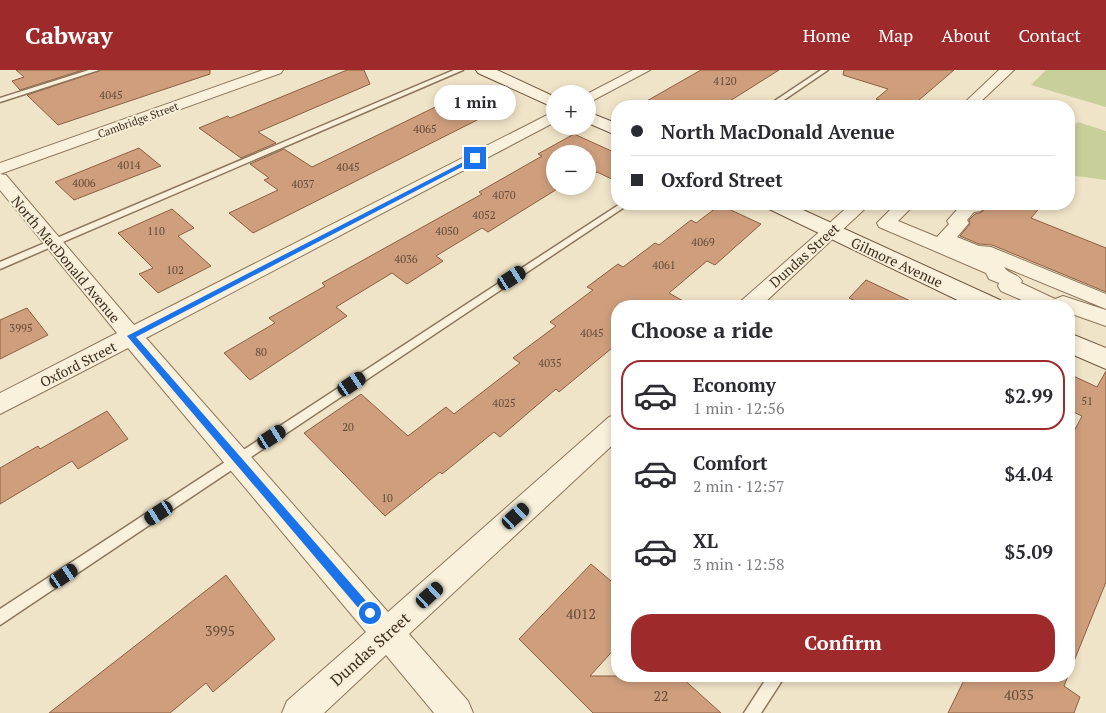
<!DOCTYPE html>
<meta charset="utf-8">
<style>
body{margin:0;font-family:"PT Serif",serif;background:#f2f2f3;color:#2b2b33;height:100vh;display:flex;flex-direction:column;font-size:19px;white-space:nowrap}
*{box-sizing:border-box;margin:0}
p{font-size:16px;color:#7c7c81}
.icon{flex:none;width:28px;height:28px;fill:none;stroke:currentColor;stroke-width:2;stroke-linecap:round;stroke-linejoin:round}
.map{position:relative;flex:1;overflow:hidden}
.side{position:absolute;left:611px;top:230px;width:464px;height:382px;display:flex;flex-direction:column;background:#fff;border-radius:20px;box-shadow:0 2px 8px #0003}
.side>*{flex:none}
.hud{position:absolute;left:611px;top:30px;width:464px;height:110px;border-radius:20px;box-shadow:0 2px 8px #0003;display:grid;align-content:center;height:110px;padding:0 20px;background:#fff}
.buttons{position:absolute;left:546px;top:15px;display:grid;gap:10px}
.buttons a{display:grid;place-items:center;width:50px;height:50px;border-radius:50%;background:#fff;box-shadow:0 2px 8px #0003;font-size:25px}
.end{position:absolute;width:22px;height:22px;margin:-11px;border:6px solid #1a73e8;background:#fff;box-shadow:0 0 0 2px #fff}
.from{border-radius:50%}
.bubble{position:absolute;height:35px;border-radius:18px;background:#fff;box-shadow:0 2px 8px #0003;font-size:16px;font-weight:700;line-height:35px;text-align:center}
.car{position:absolute;width:15px;height:30px;margin:-15px -8px;border-radius:6px;box-shadow:0 0 4px 1px #0007;background:linear-gradient(#222 24%,#8ab4d8 0 40%,#222 0 76%,#8ab4d8 0 86%,#222 0)}
.hud b{display:flex;align-items:center;gap:18px;height:48px;font-size:19px}
.hud b+b{border-top:1px solid #e1e1e2}
.hud i{width:12px;height:12px;background:#2b2b33}
ul{padding:0;list-style:none}
li{display:flex;align-items:center;gap:15px;height:70px;margin:0 10px 8px;padding:0 10px;border:2px solid transparent;border-radius:20px}
li div{flex:1}
li b{display:block;font-size:19px}
li em{font-style:normal;font-weight:700}
li.selected{border-color:#9e2a2b}
li>.icon{width:45px;height:45px;stroke-width:1.5}
h2{padding:0 20px;font-size:22px;line-height:60px}
.primary-button{display:flex;gap:10px;margin-top:auto;padding:10px 20px}
.primary-button a{flex:1;height:58px;border-radius:20px;background:#9e2a2b;color:#fff;font-size:20px;font-weight:700;line-height:58px;text-align:center}
header{display:flex;align-items:center;gap:30px;box-sizing:border-box;height:70px;padding:0 25px;background:#9e2a2b;color:#fff}
header strong{font-size:24px}
nav{display:flex;gap:28px;margin-inline-start:auto;font-size:18px}
.map>svg:first-child{display:block}
</style>
<header>
<strong>Cabway</strong>
<nav><a>Home</a><a>Map</a><a>About</a><a>Contact</a></nav>
</header>
<div class="map">
<svg width="1106" height="643" viewBox="0 0 1106 643">
<rect width="100%" height="100%" fill="#f0e4c8"/>
<!-- green -->
<g fill="#c9cf9b">
<path d="M1046 0H1106V37L1031 15Z"/>
<path d="M1078 52 1106 61V110L1069 105V60Z"/>
</g>
<!-- building -->
<g fill="#cf9f7d" stroke="#8d5f41">
<path d="M16 0H83L20 20 12 11 24 7Z"/>
<path d="M101 0H210V4L58 55 27 25Z"/>
<path d="M347 0H364L370 14 258 62 276 73 241 88 199 58 228 46 230 48Z"/>
<path d="M701 0H779L722 36H638Z"/>
<path d="M844 0H954L912 36H898L876 29 888 19 843 5Z"/>
<path d="M462 24 497 40 253 163 229 143 278 120 264 110 269 108 250 94 284 79 312 97Z"/>
<path d="M574 64 618 84V112L597 102 588 107V84H555V116H562L488 162 482 158 436 186 443 191 407 214 392 203 336 237 347 246 250 310 224 283 275 253 269 248 325 216 322 213 482 124 479 122 542 86 538 84Z"/>
<path d="M139 78 161 96 74 130 55 112Z"/>
<path d="M989 134H1043L1031 148 1106 178V222L992 175 979 174 960 166 970 154 969 150 975 144 982 142Z"/>
<path d="M720 135 761 154 715 195 707 191 669 223 692 236H618V273L559 322 556 319 500 367 494 362 442 404 440 402 385 446 304 363 361 324 408 366 446 337 454 344 520 293 513 288 556 256 550 252 593 220 587 217 618 194 623 197 655 173 659 175 691 150 696 153Z"/>
<path d="M172 139 194 158 178 166 211 196 158 223 139 204 153 198 118 163Z"/>
<path d="M866 210 921 236H866L849 228Z"/>
<path d="M27 238 48 265 0 289V250Z"/>
<path d="M1106 301V512L1070 601 1069 371 1082 346 1069 340V304L1097 317Z"/>
<path d="M107 341 128 369 78 399 72 391 0 434V398L38 376 40 379Z"/>
<path d="M591 494 618 517V575L590 606H680L721 643H593L519 569Z"/>
<path d="M226 505 275 569 213 622 206 613 170 643H49Z"/>
<path d="M966 606H1068L1064 616 1080 627 1074 643H948Z"/>
</g>
<g fill="none" stroke-linecap="round" stroke-linejoin="round">
<!-- lane casing -->
<g stroke="#8d765c" stroke-width="3">
<g id="lane">
<path d="M89 0H99L0 32V28Z"/>
<path d="M454 0H463L0 199V192Z"/>
<path d="M821 0H828L775 36H767Z"/>
<path d="M620 134H629L0 555V539Z"/>
<path d="M768 606H785L761 643H744Z"/>
</g>
</g>
<!-- street casing -->
<g stroke="#8d765c" stroke-width="2">
<g id="street">
<path d="M263 0H283L281 3 0 104 6 105 134 255 555 41V52L146 268 388 542 609 347 618 344V370L409 564 468 631 473 643H434L386 585 324 643H282L287 631 366 562 128 278 0 344V323L117 263 0 120V93Z"/>
<path d="M633 0H650L588 33 587 24Z"/>
<path d="M999 0H1014L976 36H961Z"/>
<path d="M851 134H870L761 236H738L741 231Z"/>
<path d="M896 134H915L898 151 937 167 949 154 947 151 962 134H987L981 141 974 142 967 150 969 153 957 167 979 176 991 177 1106 224V239L1004 197C1008 204 1017 203 1022 211L1021 213 1055 229 1063 226 1106 240V256L1069 243V236H1035L1001 221 998 216 999 213 989 209 986 203 879 157 877 153Z"/>
</g>
</g>
<!-- secondary casing -->
<g stroke="#6f573f" stroke-width="2">
<g id="secondary">
<path d="M476 0H497L555 27V38L478 3Z"/>
<path d="M588 42 618 54V66L588 53Z"/>
<path d="M764 134H790L1000 230 1003 236H970L767 138Z"/>
<path d="M1069 263 1106 278V299L1069 283Z"/>
</g>
</g>
<!-- lane -->
<use href="#lane" fill="#faf1dc" fill-rule="evenodd"/>
<!-- street -->
<use href="#street" fill="#faf1dc" fill-rule="evenodd"/>
<!-- secondary -->
<use href="#secondary" fill="#faf1dc" fill-rule="evenodd"/>
</g>
<!-- route -->
<path fill="#1a73e8" d="M475 86 477 89 136 267 373 539V547L370 548 366 547 127 266Z"/>
<g text-anchor="middle" dominant-baseline="central" stroke-width="4" stroke-linejoin="round" paint-order="stroke">
<!-- number labels -->
<g font-size="11" fill="#624a37">
<text x="725" y="11">4120</text>
<text x="111" y="25">4045</text>
<text x="425" y="59">4065</text>
<text x="129" y="95">4014</text>
<text x="348" y="97">4045</text>
<text x="84" y="113">4006</text>
<text x="303" y="114">4037</text>
<text x="504" y="125">4070</text>
<text x="484" y="145">4052</text>
<text x="156" y="161">110</text>
<text x="447" y="161">4050</text>
<text x="703" y="172">4069</text>
<text x="406" y="189">4036</text>
<text x="664" y="195">4061</text>
<text x="175" y="200">102</text>
<text x="21" y="258">3995</text>
<text x="592" y="263">4045</text>
<text x="261" y="282">80</text>
<text x="550" y="293">4035</text>
<text x="1087" y="331">51</text>
<text x="504" y="333">4025</text>
<text x="348" y="357">20</text>
<text x="387" y="428">10</text>
</g>
<!-- far-street labels -->
<g font-size="11" fill="#3d2e20" stroke="#f7eed8">
<text transform="translate(138 50) rotate(-20)">Cambridge Street</text>
</g>
<!-- street labels -->
<g font-size="14" fill="#3d2e20" stroke="#f7eed8">
<text transform="translate(804 185) rotate(-42)">Dundas Street</text>
<text transform="translate(66 189) rotate(50)">North MacDonald Avenue</text>
<text transform="translate(897 192) rotate(25)">Gilmore Avenue</text>
<text transform="translate(78 294) rotate(-27)">Oxford Street</text>
</g>
<!-- near-number labels -->
<g font-size="14" fill="#624a37">
<text x="581" y="543">4012</text>
<text x="220" y="560">3995</text>
<text x="1019" y="624">4035</text>
<text x="661" y="625">22</text>
</g>
<!-- near-street labels -->
<g font-size="16" fill="#3d2e20" stroke="#f7eed8">
<text transform="translate(370 579) rotate(-42)">Dundas Street</text>
</g>
</g>
</svg>
<div class="buttons">
<a>+</a>
<a>−</a>
</div>
<i class="end from" style="left:370px;top:543px"></i>
<i class="end" style="left:475px;top:88px"></i>
<div class="bubble" style="left:434px;top:15px;width:82px">1 min</div>
<i class="car" style="left:512px;top:208px;rotate:57deg"></i>
<i class="car" style="left:352px;top:314px;rotate:56deg"></i>
<i class="car" style="left:272px;top:367px;rotate:57deg"></i>
<i class="car" style="left:159px;top:443px;rotate:237deg"></i>
<i class="car" style="left:516px;top:446px;rotate:48deg"></i>
<i class="car" style="left:64px;top:506px;rotate:56deg"></i>
<i class="car" style="left:430px;top:525px;rotate:48deg"></i>
<div class="hud">
<b><i class="from"></i>North MacDonald Avenue</b>
<b><i></i>Oxford Street</b>
</div>
<section class="side">
<h2>Choose a ride</h2>
<ul>
<li class="selected"><svg class="icon" aria-label="car" viewBox="0 0 24 24"><path d="M5 17H2v-5l4-1 3-4h7l3 4 3 1v5h-3M9 17h6M6 11h13"/><circle cx="7" cy="17" r="2"/><circle cx="17" cy="17" r="2"/></svg><div><b>Economy</b><p>1 min · 12:56</p></div><em>$2.99</em></li>
<li><svg class="icon" aria-label="car" viewBox="0 0 24 24"><path d="M5 17H2v-5l4-1 3-4h7l3 4 3 1v5h-3M9 17h6M6 11h13"/><circle cx="7" cy="17" r="2"/><circle cx="17" cy="17" r="2"/></svg><div><b>Comfort</b><p>2 min · 12:57</p></div><em>$4.04</em></li>
<li><svg class="icon" aria-label="car" viewBox="0 0 24 24"><path d="M5 17H2v-5l4-1 3-4h7l3 4 3 1v5h-3M9 17h6M6 11h13"/><circle cx="7" cy="17" r="2"/><circle cx="17" cy="17" r="2"/></svg><div><b>XL</b><p>3 min · 12:58</p></div><em>$5.09</em></li>
</ul>
<div class="primary-button"><a>Confirm</a></div>
</section>
</div>
